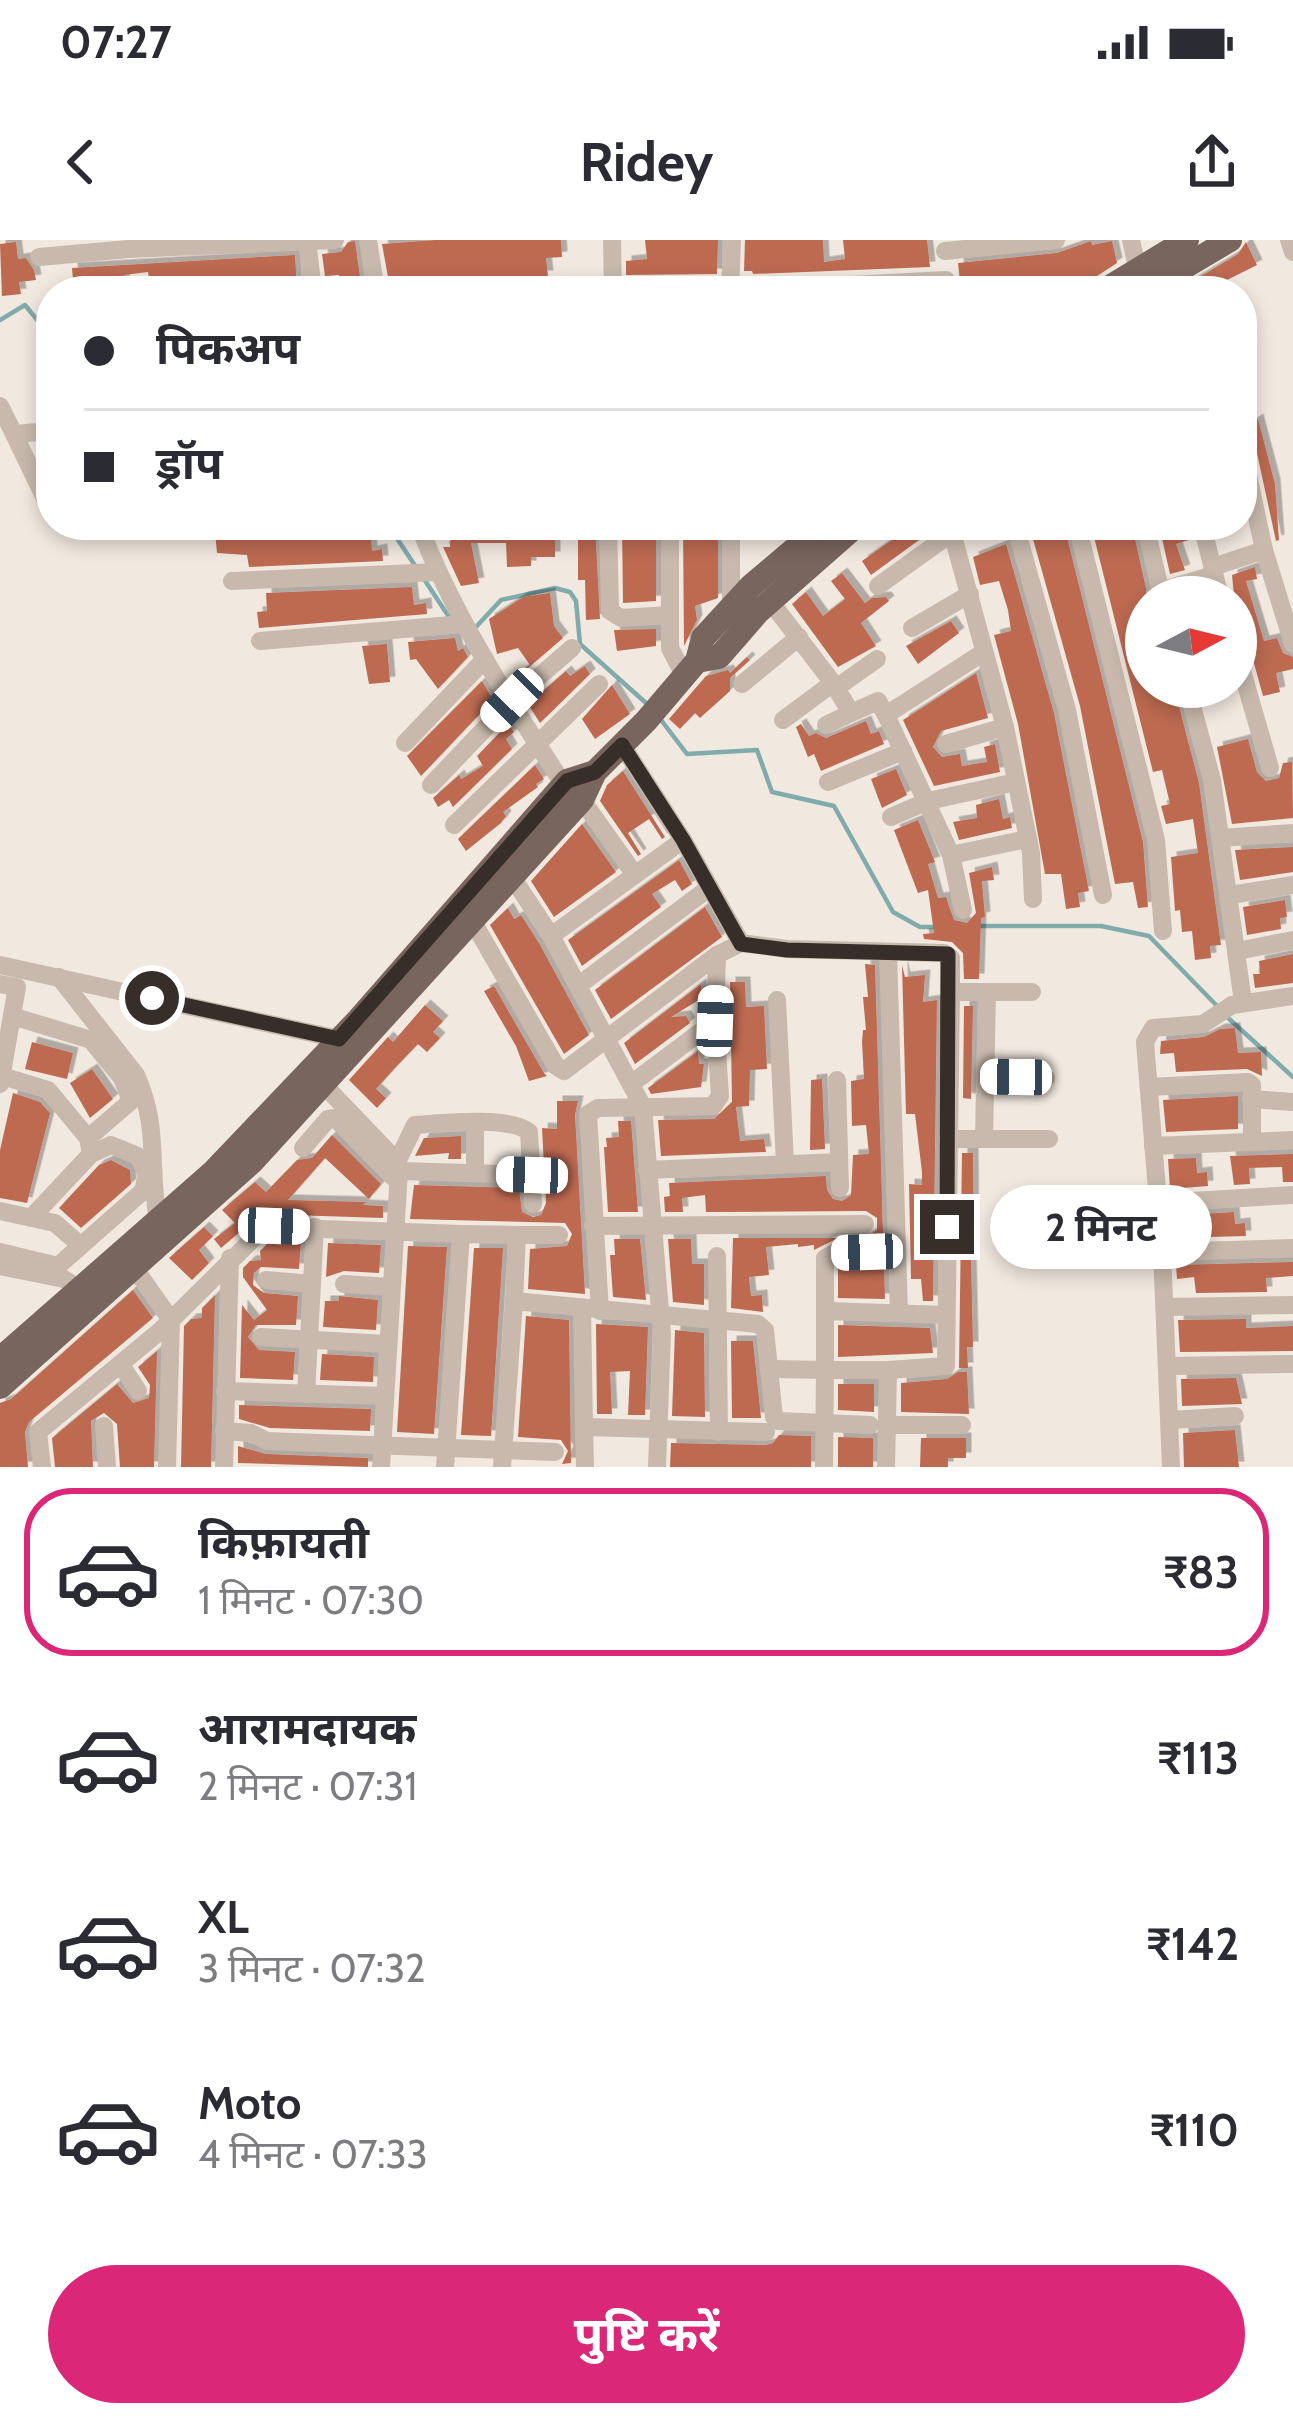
<!DOCTYPE html>
<html lang="hi">
<meta charset="utf-8">
<style>
body{margin:0;font-family:Cabin,"Noto Sans Devanagari",sans-serif;background:#f2f2f3;color:#2b2b33;height:100vh;display:flex;flex-direction:column;font-size:45px;white-space:nowrap}
*{box-sizing:border-box;margin:0}
p{font-size:39px;color:#7c7c81}
.icon{flex:none;width:66px;height:66px;fill:none;stroke:currentColor;stroke-width:2;stroke-linecap:round;stroke-linejoin:round}
.map{position:relative;height:1227px;overflow:hidden}
.drawer{display:flex;flex-direction:column;background:#fff;flex:1}
.drawer>*{flex:none}
.banner{position:absolute;left:36px;top:36px;width:1221px;height:264px;border-radius:48px;box-shadow:0 6px 18px #0003;display:grid;align-content:center;height:264px;padding:0 48px;background:#fff}
.needle{width:78px;rotate:83deg}
.buttons{position:absolute;left:1125px;top:336px;display:grid;gap:24px}
.buttons a{display:grid;place-items:center;width:132px;height:132px;border-radius:50%;background:#fff;box-shadow:0 6px 18px #0003;font-size:60px}
.end{position:absolute;width:54px;height:54px;margin:-27px;border:15px solid #372e2a;background:#fff;box-shadow:0 0 0 6px #fff}
.from{border-radius:50%}
.bubble{position:absolute;height:84px;border-radius:42px;background:#fff;box-shadow:0 6px 18px #0003;font-size:39px;font-weight:700;line-height:84px;text-align:center}
.car{position:absolute;width:36px;height:72px;margin:-36px -18px;border-radius:15px;box-shadow:0 0 9px 3px #0007;background:linear-gradient(#fff 24%,#345 0 40%,#fff 0 76%,#345 0 86%,#fff 0)}
.banner b{display:flex;align-items:center;gap:42px;height:114px;font-size:45px}
.banner b+b{border-top:3px solid #e1e1e2}
.banner i{width:30px;height:30px;background:#2b2b33}
ul{padding:21px 0 0;list-style:none}
li{display:flex;align-items:center;gap:36px;height:168px;margin:0 24px 18px;padding:0 24px;border:6px solid transparent;border-radius:48px}
li div{flex:1}
li b{display:block;font-size:45px}
li em{font-style:normal;font-weight:700}
li.on{border-color:#db2777}
li>.icon{width:108px;height:108px;stroke-width:1.5}
.cta{display:flex;gap:24px;margin-top:auto;padding:24px 48px}
.cta a{flex:1;height:138px;border-radius:72px;background:#db2777;color:#fff;font-size:48px;font-weight:700;line-height:138px;text-align:center}
.status{display:flex;justify-content:space-between;align-items:center;height:84px;padding:0 60px;background:#fff;direction:ltr}
.status svg{height:33px;fill:currentColor}
header{display:flex;justify-content:space-between;align-items:center;height:156px;padding:0 48px;background:#fff;font-size:54px;font-weight:700}
.map>svg:first-child{display:block}
</style>
<div class="status"><b>07:27</b><svg viewBox="0 0 49 12"><path d="M0 12V9h3v3zM5 12V6h3v6zM10 12V3h3v9zM15 12V0h3v12zM26 1h20v11H26zM47 4h2v5h-2z"/></svg></div>
<header><svg class="icon" aria-label="back" viewBox="0 0 24 24"><path d="M15 5l-7 7 7 7"/></svg>Ridey<svg class="icon" aria-label="share" viewBox="0 0 24 24"><path d="M12 15V3M7 8l5-5 5 5M5 13v7h14v-7"/></svg></header>
<div class="map">
<svg width="1293" height="1227" viewBox="0 0 1293 1227">
<defs>
<filter id="shadow"><feDropShadow dx="5.5" dy="-5.5" stdDeviation="0" flood-color="#0004"/></filter>
</defs>
<rect width="100%" height="100%" fill="#f1e8df"/>
<g fill="none" stroke-linecap="round" stroke-linejoin="round">
<!-- stream -->
<g stroke="#80abac" stroke-width="4.5">
<path d="M0 80 25 65 51 97"/>
<path d="M388 285 416 327"/>
<path d="M422 336 449 377"/>
<path d="M475 388 501 360 555 348 570 352 576 361 580 404 646 463"/>
<path d="M658 476 687 514 757 510 772 552 834 566 893 672 920 687H939"/>
<path d="M980 686H1101L1149 696 1219 768"/>
<path d="M1226 776 1293 837"/>
</g>
</g>
<!-- building -->
<g fill="#bd6a51" filter="url(#shadow)">
<path d="M436 0H561L562 17 546 18 548 36 388 37 382 4Z"/>
<path d="M645 0H718L717 34 626 35V21L647 19Z"/>
<path d="M745 0H823L824 22 845 19 843 0H927L930 27 753 34 752 31H744Z"/>
<path d="M355 1 362 51H340L339 35 325 36 322 14 341 12 348 2Z"/>
<path d="M1091 1 1092 5 1112 1 1117 23 1085 44 1087 51H961L958 23 1057 13Z"/>
<path d="M16 2 18 19 26 18 34 30 36 40 19 42 21 54 2 56 0 4Z"/>
<path d="M1246 2 1257 25 1219 44V51H1197L1193 41 1238 14Z"/>
<path d="M295 15 297 51H151L148 32 124 35 125 51H92L91 38 73 40 72 28Z"/>
<path d="M1258 179 1275 244 1279 300 1276 301 1255 204 1242 189Z"/>
<path d="M370 285 372 311 382 309 383 321 249 327 247 315 217 313 215 292Z"/>
<path d="M451 285H595L600 379 586 380 585 340H578V294L555 296V317H531V326L507 327 506 303H471L479 343 461 346 443 307H450Z"/>
<path d="M622 285H656V361L623 363Z"/>
<path d="M718 285V358L695 366 697 380 684 406 683 286Z"/>
<path d="M913 285 937 287 871 335 862 321Z"/>
<path d="M1029 285H1064L1143 602 1148 667 1138 668 1133 642 1115 644 1080 466Z"/>
<path d="M1091 285H1110L1112 292 1132 286 1146 348V371L1135 374 1140 393 1146 391V447H1174L1199 543 1221 705 1210 706 1211 718 1195 720 1192 691 1182 692 1180 670 1175 671 1171 617 1198 613 1193 579 1166 584 1161 566 1170 564 1162 530 1153 532Z"/>
<path d="M1159 285H1189L1192 299 1176 304 1185 330 1170 334Z"/>
<path d="M1006 304 1054 473 1089 651 1078 653 1080 667 1066 669 1061 634H1045L1018 484 994 395 1011 391 1008 370 999 341 980 345 973 317Z"/>
<path d="M1255 327 1257 339 1246 341 1264 401 1277 398 1283 413 1293 417V429L1276 433 1280 452 1263 456 1249 405 1238 397 1232 335Z"/>
<path d="M842 333 865 363 872 358 886 357 889 361 861 383 876 406 838 427 792 364 806 352 823 376 845 359 831 341Z"/>
<path d="M412 347 414 365 426 363 427 374 259 388 257 372 267 371 266 353Z"/>
<path d="M550 353 554 386 563 398 513 441 512 438 530 425 518 408 497 414 489 379 523 357Z"/>
<path d="M951 381 959 393 918 424 906 406Z"/>
<path d="M656 389V406L617 411 614 390Z"/>
<path d="M455 398 458 411 463 408 468 417 438 449 416 419 410 420 408 402Z"/>
<path d="M387 404 390 442 369 444 362 406Z"/>
<path d="M747 417 750 420 730 438V451L700 478 695 473 680 489 669 479 706 436 728 430 730 433Z"/>
<path d="M585 426 590 434 540 483 528 464 566 431 570 436Z"/>
<path d="M976 433 988 478 941 491 933 507 942 517 960 514 962 526 987 522 984 507 995 504 1000 532 934 546 903 480Z"/>
<path d="M482 441 493 460 421 536 407 516Z"/>
<path d="M612 445 630 474 595 499 582 479Z"/>
<path d="M866 481 871 494 879 491 884 504 821 531 814 514 808 517 796 487 801 484 809 496 816 493 826 498Z"/>
<path d="M508 484 514 492 506 499 512 509 453 567 449 560 438 567 433 558 459 535 461 539 483 526 477 516Z"/>
<path d="M1248 499 1257 532 1266 541 1279 538 1283 523 1292 522 1293 578 1232 584 1217 507Z"/>
<path d="M535 525 544 539 536 544 538 547 503 572 506 576 501 583 466 611 458 599Z"/>
<path d="M896 529 907 555 882 568 871 539Z"/>
<path d="M623 531 665 597 662 599 649 579 628 593 641 614 638 616 600 561 607 545Z"/>
<path d="M999 559 1003 579 1010 577 1012 588 959 600 953 582 977 578 976 565Z"/>
<path d="M918 580 935 622 928 624 938 658 946 657 954 680 967 683 976 673 969 633 992 627 994 640 982 641 985 677 981 678 979 739H964L963 713 952 702 924 699 923 694 934 693 928 650 918 653 894 590Z"/>
<path d="M582 584 616 632 554 677 531 641Z"/>
<path d="M1293 607V632L1240 640 1235 610Z"/>
<path d="M679 620 692 644 682 651 675 640 652 654 661 667 582 726 568 700Z"/>
<path d="M1285 660 1287 677 1280 678 1281 689 1247 695 1243 667Z"/>
<path d="M705 667 722 697 611 779 595 750Z"/>
<path d="M508 668 514 679 521 675 539 703 589 795 564 814 490 685Z"/>
<path d="M1293 714V743L1255 748 1253 734H1260L1259 721Z"/>
<path d="M865 724 875 725 885 1059 838 1058V1027L873 1025 880 1012 868 1000H834L814 1010V1005L798 1007V1004L766 1007 769 1035 749 1037 751 1056 762 1055 763 1072 731 1068 733 998H865L877 990V978L866 971 706 972 705 955 682 958 683 972H665L664 957 670 956 669 943 826 936 827 950 833 959 842 961 851 955 853 915 869 914 866 885 852 886 851 841 864 839 862 802 863 790H866L863 757H868Z"/>
<path d="M902 725 905 737 925 735 923 762 937 760 933 1061H923L921 1039H911L909 944 922 945V932L915 874H906Z"/>
<path d="M730 742H745L746 767 764 766 767 829 750 830 749 866 736 867 740 901 764 899 766 912 661 916 658 880 714 879 732 862Z"/>
<path d="M701 744 702 758 671 777 686 776 690 783 635 824 624 803Z"/>
<path d="M494 746 544 833 547 836 529 841 516 806 484 751Z"/>
<path d="M425 765 443 781 433 792 440 798 427 812 418 804 394 829 376 849 386 858 377 868 349 840 388 797 393 802Z"/>
<path d="M964 766H973L971 859 963 858Z"/>
<path d="M1235 788 1238 813 1261 812 1262 836 1247 829 1176 832 1174 813 1160 814 1161 801 1204 797 1220 789Z"/>
<path d="M32 802 73 813 67 839 25 829Z"/>
<path d="M698 811 699 824H704L701 847 651 854 648 848Z"/>
<path d="M92 829 113 859 90 878 70 843Z"/>
<path d="M822 839 825 909 810 910 811 840Z"/>
<path d="M13 853 40 862 50 873 27 963 0 958V910Z"/>
<path d="M1238 856V889L1166 892 1163 860Z"/>
<path d="M557 861H578L575 875 585 1054 528 1049 530 1009 567 1006 572 994 565 983 410 979 414 945 519 948 522 972 533 977 541 975 546 963 542 888 557 889Z"/>
<path d="M618 881H631L638 972H608L604 907H607L606 898 619 897Z"/>
<path d="M332 895 381 944 369 959 325 918 288 960 366 962 363 965 383 966V978L261 974 221 1008 214 999 235 983 222 970 255 942 266 952 297 920 312 918Z"/>
<path d="M461 896V919H448L449 913 415 916 424 898Z"/>
<path d="M962 913H973L974 1016H971L973 1107H967L968 1128H959Z"/>
<path d="M1293 914V942H1283L1282 927 1249 928 1250 944 1234 945 1230 916Z"/>
<path d="M1196 918 1197 933 1207 932 1208 946 1170 949 1168 919Z"/>
<path d="M111 920 130 930 131 944 81 988 59 968 99 925Z"/>
<path d="M1234 972 1235 984 1245 983 1246 996 1174 998 1173 976 1177 975V986L1201 984V974Z"/>
<path d="M204 987 213 996 199 1010 209 1023 192 1040 169 1018Z"/>
<path d="M614 999H640L646 1060 613 1057 610 1015H615Z"/>
<path d="M668 999H691L692 1024H704V1065L673 1062Z"/>
<path d="M270 1001 301 1002 299 1029 261 1027 254 1033 253 1045 264 1053 298 1056 296 1085H256L248 1097 259 1110 295 1112 293 1140 240 1138 242 1065 254 1080 267 1070 243 1037V1028L250 1021 261 1020 260 1011Z"/>
<path d="M328 1003 381 1005 379 1033 344 1031 326 1037Z"/>
<path d="M408 1006 447 1007 434 1194 397 1192Z"/>
<path d="M474 1008H503L491 1196 461 1195Z"/>
<path d="M1293 1022V1036L1266 1038 1267 1052 1196 1053 1194 1037 1177 1039 1176 1025Z"/>
<path d="M133 1050 153 1078 29 1182 25 1192 28 1227H0V1163L11 1159Z"/>
<path d="M215 1055 211 1227H181L184 1086 191 1079 202 1078V1068Z"/>
<path d="M339 1056 378 1060 376 1090 323 1087 325 1061H339Z"/>
<path d="M526 1076 569 1080 571 1223 562 1224 568 1211 561 1200 518 1197Z"/>
<path d="M1246 1079V1088L1293 1086V1111L1180 1112 1178 1080Z"/>
<path d="M596 1084 648 1087 645 1175H628L630 1131 610 1132 612 1174H597Z"/>
<path d="M838 1085 930 1088 933 1113 838 1117Z"/>
<path d="M675 1090 704 1093 705 1177 672 1176Z"/>
<path d="M731 1101H753L761 1178H732Z"/>
<path d="M157 1111 154 1227H120L117 1184 104 1173 91 1181 93 1227H55L52 1198 117 1144 133 1163 149 1158 150 1145 138 1127Z"/>
<path d="M322 1114 374 1117 373 1142 320 1140Z"/>
<path d="M958 1132H967L969 1174 901 1172V1143L947 1139Z"/>
<path d="M1236 1138 1242 1164 1182 1166 1181 1139Z"/>
<path d="M838 1144H874V1172L838 1170Z"/>
<path d="M239 1165 371 1169 370 1191 270 1188 239 1179Z"/>
<path d="M1235 1190 1239 1227H1184L1183 1193Z"/>
<path d="M779 1195 811 1196V1227H670L671 1203 766 1205 773 1203Z"/>
<path d="M838 1197 873 1198V1227H838Z"/>
<path d="M921 1198H966V1218H948V1227H920Z"/>
<path d="M238 1206 266 1214 368 1218V1227L238 1223Z"/>
</g>
<g fill="none" stroke-linecap="round" stroke-linejoin="round">
<!-- minor -->
<g stroke="#c8b9ac" stroke-width="18">
<path d="M307 0 313 51"/>
<path d="M368 0 376 51"/>
<path d="M612 0 613 51"/>
<path d="M1131 0 1139 36"/>
<path d="M1289 0 1293 12"/>
<path d="M945 11 1056 0"/>
<path d="M39 17 128 9 335 0"/>
<path d="M379 51 814 47 946 40"/>
<path d="M730 51 732 0"/>
<path d="M0 166 14 194"/>
<path d="M51 191 14 194 51 271"/>
<path d="M419 285C454 378 510 462 564 545"/>
<path d="M608 285 610 371 621 378 669 375"/>
<path d="M670 285V408L684 435"/>
<path d="M731 285V368"/>
<path d="M950 285 1005 487 1031 613 1033 659"/>
<path d="M1015 285 1067 470 1103 655"/>
<path d="M1077 285 1156 600 1163 691"/>
<path d="M1145 285 1162 357"/>
<path d="M1202 285 1220 357"/>
<path d="M1264 310 1293 404"/>
<path d="M1213 327 1264 310 1242 207"/>
<path d="M232 341 437 332"/>
<path d="M878 346 953 292"/>
<path d="M1160 351 1214 335"/>
<path d="M770 361 833 443"/>
<path d="M912 388 970 354"/>
<path d="M260 401 464 384"/>
<path d="M1236 410 1270 528"/>
<path d="M742 444 799 397"/>
<path d="M1187 447 1212 540 1243 762"/>
<path d="M836 448 877 419"/>
<path d="M886 475 951 615 1027 599"/>
<path d="M783 480 833 443 851 473 878 461 886 475 984 412"/>
<path d="M826 485 851 473"/>
<path d="M405 503 485 419"/>
<path d="M946 504 1005 487"/>
<path d="M622 505 683 600 741 703"/>
<path d="M828 542 903 511"/>
<path d="M431 545 512 460 572 408"/>
<path d="M582 560 635 635"/>
<path d="M891 577 928 561 1016 542"/>
<path d="M454 585 599 444"/>
<path d="M1220 598 1293 593"/>
<path d="M951 615 963 670"/>
<path d="M512 637 551 696 643 867 662 1094 657 1227"/>
<path d="M1230 655 1293 645"/>
<path d="M473 682 556 826 564 831 717 715"/>
<path d="M551 696 683 600"/>
<path d="M1237 711 1293 700"/>
<path d="M888 713 899 1073"/>
<path d="M0 725 339 799 345 807"/>
<path d="M59 737 136 835C160 889 148 924 158 980"/>
<path d="M0 744 17 747 0 844"/>
<path d="M579 745 709 648"/>
<path d="M777 760 785 923"/>
<path d="M12 776 91 800 122 838 131 861 88 898"/>
<path d="M2 836 48 850 88 898 91 914 31 978"/>
<path d="M985 837 1046 838"/>
<path d="M317 838 390 914 399 931 381 1227"/>
<path d="M837 840 840 948"/>
<path d="M631 844 715 781 717 715 741 703 787 709 944 713 951 718V752"/>
<path d="M1149 847 1248 842 1252 845V900"/>
<path d="M1251 859 1293 862"/>
<path d="M948 899H1049"/>
<path d="M984 899 987 753"/>
<path d="M1153 906 1293 900"/>
<path d="M303 908 328 879 335 878 398 942"/>
<path d="M397 922 415 885C442 883 510 876 529 892L533 964"/>
<path d="M647 930 839 922"/>
<path d="M399 931 532 935"/>
<path d="M475 933V884"/>
<path d="M1157 963 1293 955"/>
<path d="M0 971 55 983 80 1005"/>
<path d="M593 986 865 984"/>
<path d="M517 995H559"/>
<path d="M0 1012 58 1026 143 951 147 935 138 916 111 905 91 914"/>
<path d="M1162 1012 1293 1008"/>
<path d="M717 1016 719 1192"/>
<path d="M0 1026 64 1039 89 1055"/>
<path d="M135 1029 171 1080 167 1227"/>
<path d="M266 1040 312 1044"/>
<path d="M344 1044 391 1047"/>
<path d="M1165 1067 1293 1065"/>
<path d="M582 1069 584 1187 766 1192"/>
<path d="M600 1071 588 874 598 868 713 866 720 856 715 781"/>
<path d="M826 1071 946 1075"/>
<path d="M261 1097 387 1104"/>
<path d="M121 1125 138 1151"/>
<path d="M1169 1126 1293 1124"/>
<path d="M775 1129 825 1130V1018L834 1013H867"/>
<path d="M225 1151 385 1156"/>
<path d="M306 1154 315 987"/>
<path d="M1171 1180 1235 1176"/>
<path d="M887 1185H962"/>
<path d="M104 1186 107 1227"/>
<path d="M584 1187 585 1227"/>
<path d="M224 1191 251 1193 267 1201 555 1212"/>
<path d="M42 1227 38 1192 160 1091 265 987 461 994"/>
<path d="M224 1227 230 1018"/>
<path d="M445 1227 461 994 517 995 514 1061"/>
<path d="M502 1227 514 1061 758 1084 765 1090 774 1177 778 1181 870 1185"/>
<path d="M824 1227 825 1130H888"/>
<path d="M886 1227 888 1130 946 1126 951 752H1032"/>
<path d="M1171 1227 1162 1012 1145 802 1153 788 1203 784 1232 765 1293 756"/>
</g>
<!-- major -->
<g stroke="#78655d" stroke-width="24">
<path d="M1103 51 1187 0"/>
<path d="M1144 51 1230 0"/>
<path d="M697 421 719 417 758 372 857 285"/>
<path d="M0 1119 213 932 359 779 567 541 595 532"/>
<path d="M0 1147 253 921 582 560 595 532 646 481 697 421 703 398 751 346 823 285"/>
</g>
</g>
<g fill="none" stroke-linecap="round" stroke-linejoin="round">
<!-- route -->
<path stroke="#372e2a" stroke-width="15" d="M152 758 339 799 567 541 595 532 622 505 683 600 741 704 787 710 948 714 947 987"/>
</g>
</svg>
<div class="buttons">
<a><svg class="needle" viewBox="-14 -14 28 28"><path d="M0-13l5 13h-10z" fill="#e53935"/><path d="M0 13l5-13h-10z" fill="#7c7c81"/></svg></a>
</div>
<i class="end from" style="left:152px;top:758px"></i>
<i class="end" style="left:947px;top:987px"></i>
<div class="bubble" style="left:990px;top:945px;width:222px">2 मिनट</div>
<i class="car" style="left:512px;top:460px;rotate:224deg"></i>
<i class="car" style="left:715px;top:781px;rotate:2deg"></i>
<i class="car" style="left:1016px;top:837px;rotate:271deg"></i>
<i class="car" style="left:532px;top:935px;rotate:272deg"></i>
<i class="car" style="left:274px;top:986px;rotate:92deg"></i>
<i class="car" style="left:867px;top:1012px;rotate:268deg"></i>
<div class="banner">
<b><i class="from"></i>पिकअप</b>
<b><i></i>ड्रॉप</b>
</div>
</div>
<section class="drawer">
<ul>
<li class="on"><svg class="icon" aria-label="car" viewBox="0 0 24 24"><path d="M5 17H2v-5l4-1 3-4h7l3 4 3 1v5h-3M9 17h6M6 11h13"/><circle cx="7" cy="17" r="2"/><circle cx="17" cy="17" r="2"/></svg><div><b>किफ़ायती</b><p>1 मिनट · 07:30</p></div><em>₹83</em></li>
<li><svg class="icon" aria-label="car" viewBox="0 0 24 24"><path d="M5 17H2v-5l4-1 3-4h7l3 4 3 1v5h-3M9 17h6M6 11h13"/><circle cx="7" cy="17" r="2"/><circle cx="17" cy="17" r="2"/></svg><div><b>आरामदायक</b><p>2 मिनट · 07:31</p></div><em>₹113</em></li>
<li><svg class="icon" aria-label="car" viewBox="0 0 24 24"><path d="M5 17H2v-5l4-1 3-4h7l3 4 3 1v5h-3M9 17h6M6 11h13"/><circle cx="7" cy="17" r="2"/><circle cx="17" cy="17" r="2"/></svg><div><b>XL</b><p>3 मिनट · 07:32</p></div><em>₹142</em></li>
<li><svg class="icon" aria-label="car" viewBox="0 0 24 24"><path d="M5 17H2v-5l4-1 3-4h7l3 4 3 1v5h-3M9 17h6M6 11h13"/><circle cx="7" cy="17" r="2"/><circle cx="17" cy="17" r="2"/></svg><div><b>Moto</b><p>4 मिनट · 07:33</p></div><em>₹110</em></li>
</ul>
<div class="cta"><a>पुष्टि करें</a></div>
</section>
